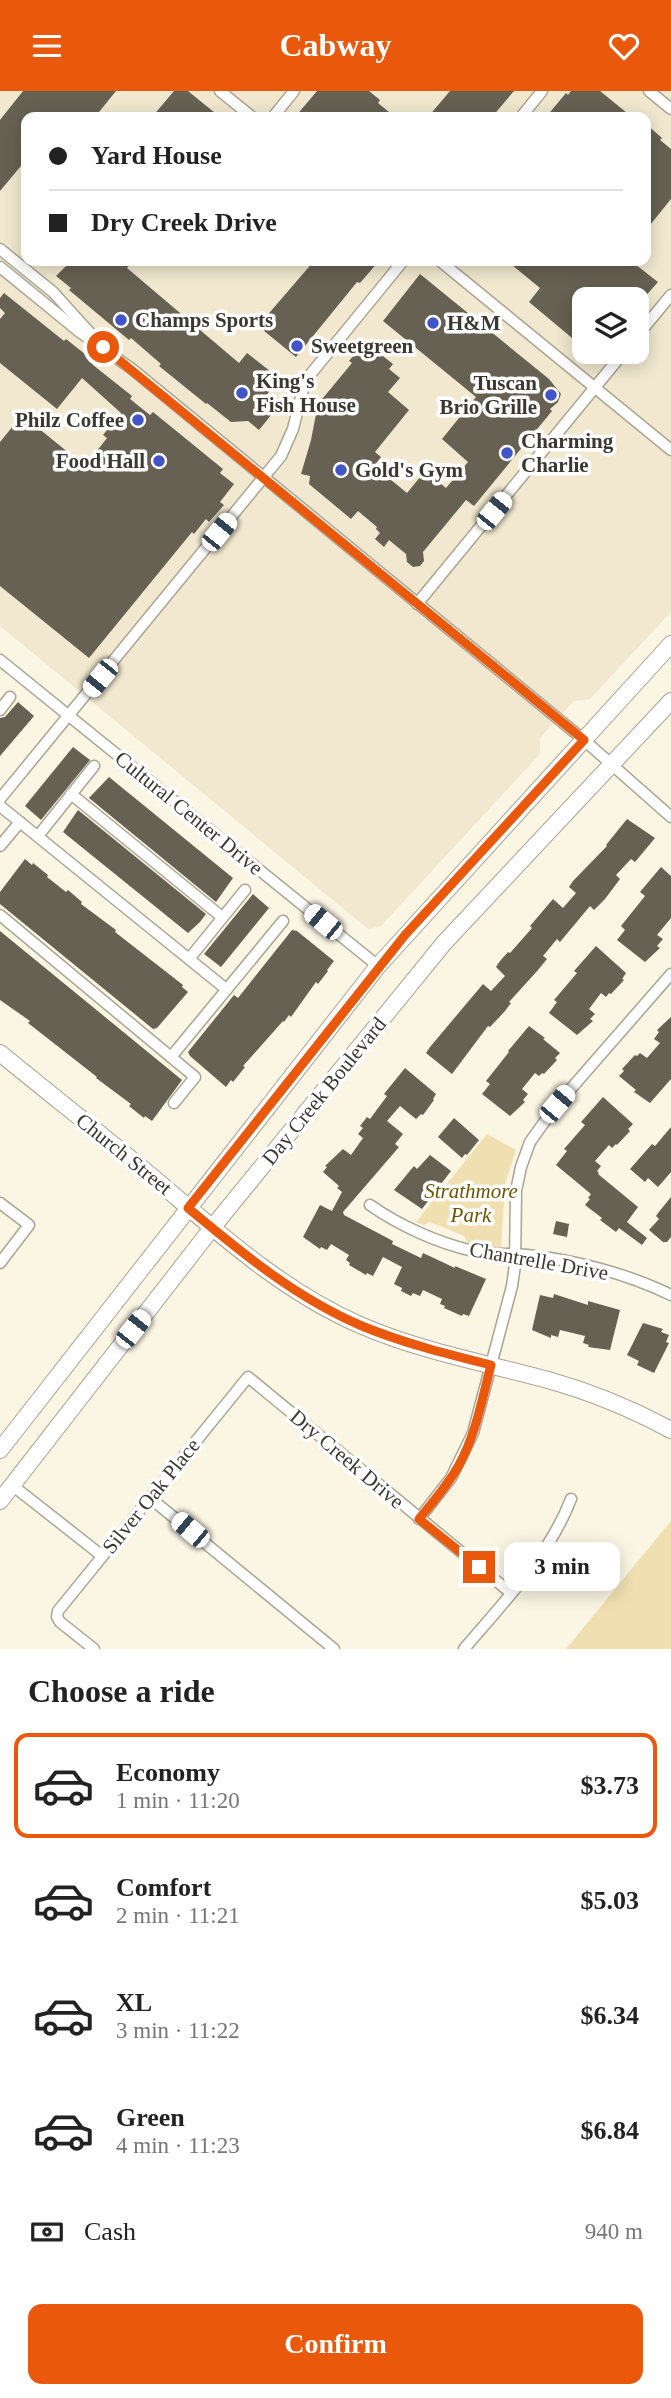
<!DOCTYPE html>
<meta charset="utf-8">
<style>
body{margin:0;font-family:"Times New Roman",serif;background:#f6f6f6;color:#222;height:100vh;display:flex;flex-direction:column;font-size:26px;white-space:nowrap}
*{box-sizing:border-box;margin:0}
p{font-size:23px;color:#767676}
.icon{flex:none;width:38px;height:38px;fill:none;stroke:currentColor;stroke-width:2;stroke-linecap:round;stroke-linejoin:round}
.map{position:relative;height:1558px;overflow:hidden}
.details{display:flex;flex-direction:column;background:#fff;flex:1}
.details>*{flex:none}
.banner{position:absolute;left:21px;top:21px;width:630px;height:154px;border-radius:14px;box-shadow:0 4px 18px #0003;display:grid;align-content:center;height:154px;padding:0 28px;background:#fff}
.fabs{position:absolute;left:572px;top:196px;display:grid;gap:14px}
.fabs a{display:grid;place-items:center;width:77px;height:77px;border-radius:14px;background:#fff;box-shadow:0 4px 18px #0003;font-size:35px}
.end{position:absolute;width:32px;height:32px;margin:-16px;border:9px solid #ea580c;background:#fff;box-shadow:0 0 0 4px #fff}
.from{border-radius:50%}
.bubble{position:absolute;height:49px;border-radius:14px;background:#fff;box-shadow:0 4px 18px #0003;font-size:23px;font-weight:600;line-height:49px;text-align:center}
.car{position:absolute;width:21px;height:42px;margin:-21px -10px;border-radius:9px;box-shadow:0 0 5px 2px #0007;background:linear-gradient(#fff 24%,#345 0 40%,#fff 0 76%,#345 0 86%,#fff 0)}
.banner b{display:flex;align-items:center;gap:24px;height:66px;font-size:26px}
.banner b+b{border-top:2px solid #e0e0e0}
.banner i{width:18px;height:18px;background:#222}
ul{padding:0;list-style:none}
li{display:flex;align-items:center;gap:21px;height:105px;margin:0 14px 10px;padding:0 14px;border:4px solid transparent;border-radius:14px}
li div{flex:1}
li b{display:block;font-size:26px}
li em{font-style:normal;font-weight:600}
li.on{border-color:#ea580c}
li>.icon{width:63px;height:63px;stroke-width:1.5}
h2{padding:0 28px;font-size:32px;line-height:84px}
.pay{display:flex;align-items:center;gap:18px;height:77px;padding:0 28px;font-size:26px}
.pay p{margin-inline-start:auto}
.button{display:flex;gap:14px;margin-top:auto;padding:14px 28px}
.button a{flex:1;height:80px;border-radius:14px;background:#ea580c;color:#fff;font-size:28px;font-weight:600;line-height:80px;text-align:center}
header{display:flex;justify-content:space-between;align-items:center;height:91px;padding:0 28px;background:#ea580c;color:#fff;font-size:32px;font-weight:600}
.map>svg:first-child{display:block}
</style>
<header><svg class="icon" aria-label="menu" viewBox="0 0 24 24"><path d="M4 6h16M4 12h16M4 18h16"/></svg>Cabway<svg class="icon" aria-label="heart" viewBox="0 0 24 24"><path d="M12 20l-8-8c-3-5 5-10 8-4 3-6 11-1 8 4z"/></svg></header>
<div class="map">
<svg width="671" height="1558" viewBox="0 0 671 1558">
<rect width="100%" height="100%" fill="#fbf5e3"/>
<!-- built -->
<path fill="#f1e8cf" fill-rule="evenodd" d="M0 0H671V521L590 608 574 610 540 647V663L381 835 368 838 0 535ZM26 26H646V170H26ZM584 208H637V261H584Z"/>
<!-- green -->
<g fill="#efdfb1">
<path d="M487 1043 516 1059 505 1093 501 1157 468 1152 464 1145 430 1131 424 1134 416 1131Z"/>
<path d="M671 1430V1558H566Z"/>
</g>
<!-- building -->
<g fill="#666152">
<path d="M23 0H116L95 26H26V69L0 100V29Z"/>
<path d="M174 0H188L220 26H152Z"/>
<path d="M317 0H369L380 9 378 12 395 26H295Z"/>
<path d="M450 0H514L492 26H428Z"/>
<path d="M571 0H600L632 26H546L566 2 568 4Z"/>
<path d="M646 33 662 47 660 49 671 58V108L646 139Z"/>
<path d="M71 170H133L127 177 239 272 247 262 279 287 264 308 273 316 272 323 259 339 248 330 231 331 207 312 206 313 159 275 161 273 131 247 129 249 69 199 71 197 56 185Z"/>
<path d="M314 170H379L360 192 357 191 296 266 258 235Z"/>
<path d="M507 170H631L658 191 643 208H584V257L529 211 540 197Z"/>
<path d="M420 183 549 288 561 303 558 311 550 318 552 320 474 415 466 409 423 461 424 470 420 475 413 476 407 471 406 463 389 449 384 456 375 448 380 442 376 438 377 436 358 420 351 428 309 393 310 385 301 383 311 349 318 313 352 272 349 270 365 251 393 273 389 278 400 287 388 301 409 319 375 361 381 366 374 375 407 402 425 380 446 397 468 371 442 348 476 306 383 230Z"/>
<path d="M4 202 64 250 66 248 95 271 93 274 132 305 130 308 150 324 153 321 223 378 220 382 234 393 220 411 224 414 209 431 206 428 194 443 192 441 89 567 0 495V351L22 324 85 375 107 347 103 344 121 322 82 287 57 318 0 272V228L5 222 0 217V207Z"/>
<path d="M18 611 34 625 0 665V627L5 626Z"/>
<path d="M73 656 90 669 41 729 25 715Z"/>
<path d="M109 686 233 787 216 811 89 707Z"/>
<path d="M78 719 206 823 200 831 188 842 63 741Z"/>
<path d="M627 728 655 747 635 771 631 768 616 784 620 788 605 808 594 819 590 815 560 851 557 848 543 865 547 868 538 879 509 911 511 912 505 920 490 936 488 935 452 983 426 962 430 956 483 893 491 900 505 885 496 876 500 870 508 861 510 862 532 837 530 835 553 808 563 817 576 802 569 796 573 790 607 755 606 754Z"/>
<path d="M25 768 32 774 33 772 48 784 47 786 66 801 68 799 82 811 81 813 116 839 115 841 183 894 182 896 188 901 157 937 153 938 0 813V801Z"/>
<path d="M661 776 671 785V827L657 844 663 848 657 855 660 857 645 871 617 849 625 839 621 835 645 805 640 801Z"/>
<path d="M253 803 269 817 221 876 204 863Z"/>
<path d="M292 839 297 840 334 870 327 879 328 880 318 893 316 891 291 926 289 924 284 931 283 930 243 975 245 976 233 991 231 989 226 996 190 965 188 961 234 904 238 907Z"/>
<path d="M0 840 182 989 152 1030 145 1025 144 1027 129 1015 131 1013 96 987 97 986 28 932 30 930 0 909Z"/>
<path d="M596 855 626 882 622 888 624 889 611 903 609 902 606 906 601 902 589 918 595 923 590 928 593 930 577 944 549 922 557 911 554 909 577 882 574 880Z"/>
<path d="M671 926V988L650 1012 634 1001 636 999 619 985 624 980 622 978 635 964 637 965 640 962 647 967 660 952 654 948 659 941 657 939Z"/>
<path d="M529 935 545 947 543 948 560 962 555 967 557 969 544 983 542 982 539 985 535 982 522 998 528 1003 523 1009 525 1011 510 1025 482 1003 490 993 486 990 509 961 508 960Z"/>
<path d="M405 977 436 1003 433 1008 434 1009 423 1024 421 1023 416 1028 400 1015 387 1030 403 1043 395 1053 399 1056 343 1121 344 1124 393 1150 392 1153 421 1167 423 1162 455 1177V1175L486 1188 469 1225 463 1223 462 1225 444 1217 445 1215 440 1213 442 1208 423 1199 420 1205 413 1202 411 1205 401 1200 402 1197 394 1193 402 1176 383 1166 373 1185 367 1182 366 1184 349 1174 350 1172 346 1169 349 1164 331 1153 327 1159 321 1156 320 1158 303 1146 320 1114 332 1120 342 1101 337 1097 339 1095 323 1081 327 1076 325 1075 343 1058 351 1064 363 1047 358 1043 363 1037 360 1035 367 1026 370 1028 387 1005 384 1003Z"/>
<path d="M603 1006 633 1033 628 1038 630 1040 617 1054 616 1053 612 1057 609 1054 595 1070 601 1075 597 1080 599 1082 598 1083 638 1116 627 1131 647 1147 642 1154 619 1137 616 1141 600 1129 602 1127 585 1114 590 1108 588 1107 591 1103 556 1074 567 1060 564 1058 585 1034 581 1031Z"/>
<path d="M454 1027 479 1049 467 1064 465 1063 462 1067 438 1046Z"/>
<path d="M671 1036V1081L658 1096 648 1087 645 1091 630 1078 652 1053 655 1055Z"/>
<path d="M430 1064 451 1080 422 1118 394 1099 414 1075 417 1078Z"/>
<path d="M671 1106V1146L667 1151H663L649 1139 659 1128 656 1125 658 1122Z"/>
<path d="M556 1130 569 1133 567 1146 553 1143Z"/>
<path d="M554 1203 588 1214V1210L620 1219 610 1259 588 1256 589 1254 583 1252 585 1245 560 1239 558 1246 551 1244V1247L532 1239 540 1204 553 1207Z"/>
<path d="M643 1232 663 1238 661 1241 669 1244 666 1251 669 1252 654 1282 637 1274 639 1270 627 1264Z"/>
</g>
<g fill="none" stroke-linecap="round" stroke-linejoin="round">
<!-- minor casing -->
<g stroke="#aaa493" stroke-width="13">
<g id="minor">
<path d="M220 0 252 26"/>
<path d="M649 0 671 18"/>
<path d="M273 26 294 0"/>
<path d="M521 26 542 0"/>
<path d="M0 158 53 201 91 243"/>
<path d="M440 170 671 359"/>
<path d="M0 176 81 242 132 278 584 649 671 726"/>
<path d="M637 245 671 204"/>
<path d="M417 513 624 261"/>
<path d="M0 569 378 875"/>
<path d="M0 619 10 606"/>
<path d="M71 703 222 826"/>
<path d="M0 708 281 365 293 338 305 290 403 170"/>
<path d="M0 715 226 898"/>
<path d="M38 745 94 675"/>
<path d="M0 755 20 731"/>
<path d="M0 824 195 986 174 1012"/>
<path d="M189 868 245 799"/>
<path d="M171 966 283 830"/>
<path d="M0 1112 29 1134 0 1172"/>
<path d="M370 1114C400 1135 438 1152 473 1160 491 1164 509 1162 527 1164 575 1169 628 1183 671 1204"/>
<path d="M12 1394 101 1464"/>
<path d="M149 1406 334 1558"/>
<path d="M419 1428 451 1387 473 1342 512 1195 515 1174 516 1100 521 1076 530 1051 555 1016 671 883"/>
<path d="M94 1558 60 1531 57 1526 58 1520 248 1286 511 1502"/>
<path d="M464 1558C503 1512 549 1465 571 1408"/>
</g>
</g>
<!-- secondary casing -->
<g stroke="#aaa493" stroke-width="18">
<g id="secondary">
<path d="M0 962C56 1008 114 1053 169 1100 229 1151 287 1202 360 1234 420 1260 485 1272 548 1289 591 1301 632 1318 671 1339"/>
<path d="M0 1359 378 875 671 553"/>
<path d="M0 1410 212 1137 444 852 671 610"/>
</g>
</g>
<!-- minor -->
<use href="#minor" stroke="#fff" stroke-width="10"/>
<!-- secondary -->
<use href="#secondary" stroke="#fff" stroke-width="16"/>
</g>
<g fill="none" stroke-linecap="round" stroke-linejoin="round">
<!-- route -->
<path stroke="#ea580c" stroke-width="9" d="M103 256 584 649 405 844 188 1117C242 1162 296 1207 362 1235 403 1252 447 1263 491 1274 482 1308 476 1343 459 1374 448 1394 433 1411 419 1428L479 1476"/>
</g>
<!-- markers -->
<g fill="#4155c9" stroke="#fff" stroke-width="2.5">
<circle cx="121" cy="229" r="7"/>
<circle cx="433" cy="232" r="7"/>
<circle cx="297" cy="255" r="7"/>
<circle cx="242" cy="302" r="7"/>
<circle cx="551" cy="304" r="7"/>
<circle cx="138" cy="329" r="7"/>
<circle cx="507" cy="362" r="7"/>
<circle cx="159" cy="370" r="7"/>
<circle cx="341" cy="379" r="7"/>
</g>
<g text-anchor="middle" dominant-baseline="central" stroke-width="7" stroke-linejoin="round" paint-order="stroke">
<!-- poi labels -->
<g font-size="21" font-weight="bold" fill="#3a3831" stroke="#fff" text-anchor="start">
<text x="135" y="229">Champs Sports</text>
<text x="447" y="232">H&amp;M</text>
<text x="311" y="255">Sweetgreen</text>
<text x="256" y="290">King's<tspan x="256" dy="24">Fish House</tspan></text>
<text x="537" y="292" text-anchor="end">Tuscan<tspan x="537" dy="24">Brio Grille</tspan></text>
<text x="124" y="329" text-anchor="end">Philz Coffee</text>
<text x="521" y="350">Charming<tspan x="521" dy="24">Charlie</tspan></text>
<text x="145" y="370" text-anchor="end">Food Hall</text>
<text x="355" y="379">Gold's Gym</text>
</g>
<!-- street labels -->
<g font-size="21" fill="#3a3831" stroke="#fff">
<text transform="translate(189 722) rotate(39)">Cultural Center Drive</text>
<text transform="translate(324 1000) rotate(-51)">Day Creek Boulevard</text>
<text transform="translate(124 1063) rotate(39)">Church Street</text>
<text transform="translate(539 1170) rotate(10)">Chantrelle Drive</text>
<text transform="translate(347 1368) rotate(40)">Dry Creek Drive</text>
<text transform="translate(151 1405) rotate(-51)">Silver Oak Place</text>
</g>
<!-- park labels -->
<g font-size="21" font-style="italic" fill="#6b5500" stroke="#fff">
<text x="471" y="1100">Strathmore<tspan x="471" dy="24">Park</tspan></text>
</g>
</g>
</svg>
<div class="fabs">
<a><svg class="icon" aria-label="layers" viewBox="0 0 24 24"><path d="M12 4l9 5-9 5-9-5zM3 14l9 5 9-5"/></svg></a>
</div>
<i class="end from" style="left:103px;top:256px"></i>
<i class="end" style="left:479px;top:1476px"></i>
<div class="bubble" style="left:504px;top:1451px;width:116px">3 min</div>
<i class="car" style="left:494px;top:420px;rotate:39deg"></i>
<i class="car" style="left:219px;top:441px;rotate:39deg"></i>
<i class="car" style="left:100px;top:587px;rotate:219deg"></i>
<i class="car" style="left:323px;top:831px;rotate:309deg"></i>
<i class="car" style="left:557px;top:1013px;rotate:40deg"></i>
<i class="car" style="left:133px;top:1238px;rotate:38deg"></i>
<i class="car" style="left:190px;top:1439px;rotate:310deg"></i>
<div class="banner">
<b><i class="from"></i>Yard House</b>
<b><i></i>Dry Creek Drive</b>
</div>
</div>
<section class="details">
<h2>Choose a ride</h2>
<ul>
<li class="on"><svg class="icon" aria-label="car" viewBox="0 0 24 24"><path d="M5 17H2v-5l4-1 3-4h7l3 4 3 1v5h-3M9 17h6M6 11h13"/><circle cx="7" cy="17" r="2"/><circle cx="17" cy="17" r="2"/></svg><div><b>Economy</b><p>1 min · 11:20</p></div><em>$3.73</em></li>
<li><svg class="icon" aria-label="car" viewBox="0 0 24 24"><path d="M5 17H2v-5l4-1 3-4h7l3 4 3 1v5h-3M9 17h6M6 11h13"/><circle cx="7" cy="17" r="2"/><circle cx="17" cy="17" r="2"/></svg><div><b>Comfort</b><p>2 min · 11:21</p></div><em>$5.03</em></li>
<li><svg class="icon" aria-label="car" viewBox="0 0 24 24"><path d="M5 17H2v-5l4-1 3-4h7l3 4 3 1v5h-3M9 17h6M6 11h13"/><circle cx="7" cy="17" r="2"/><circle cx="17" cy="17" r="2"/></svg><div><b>XL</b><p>3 min · 11:22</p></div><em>$6.34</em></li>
<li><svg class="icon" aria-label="car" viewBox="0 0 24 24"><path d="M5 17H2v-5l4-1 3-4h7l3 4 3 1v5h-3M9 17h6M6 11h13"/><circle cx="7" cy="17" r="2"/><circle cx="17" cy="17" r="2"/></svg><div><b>Green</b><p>4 min · 11:23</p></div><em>$6.84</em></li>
</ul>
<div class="pay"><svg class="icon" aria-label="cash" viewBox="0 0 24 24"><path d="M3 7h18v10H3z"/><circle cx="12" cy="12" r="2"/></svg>Cash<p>940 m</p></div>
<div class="button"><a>Confirm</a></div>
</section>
